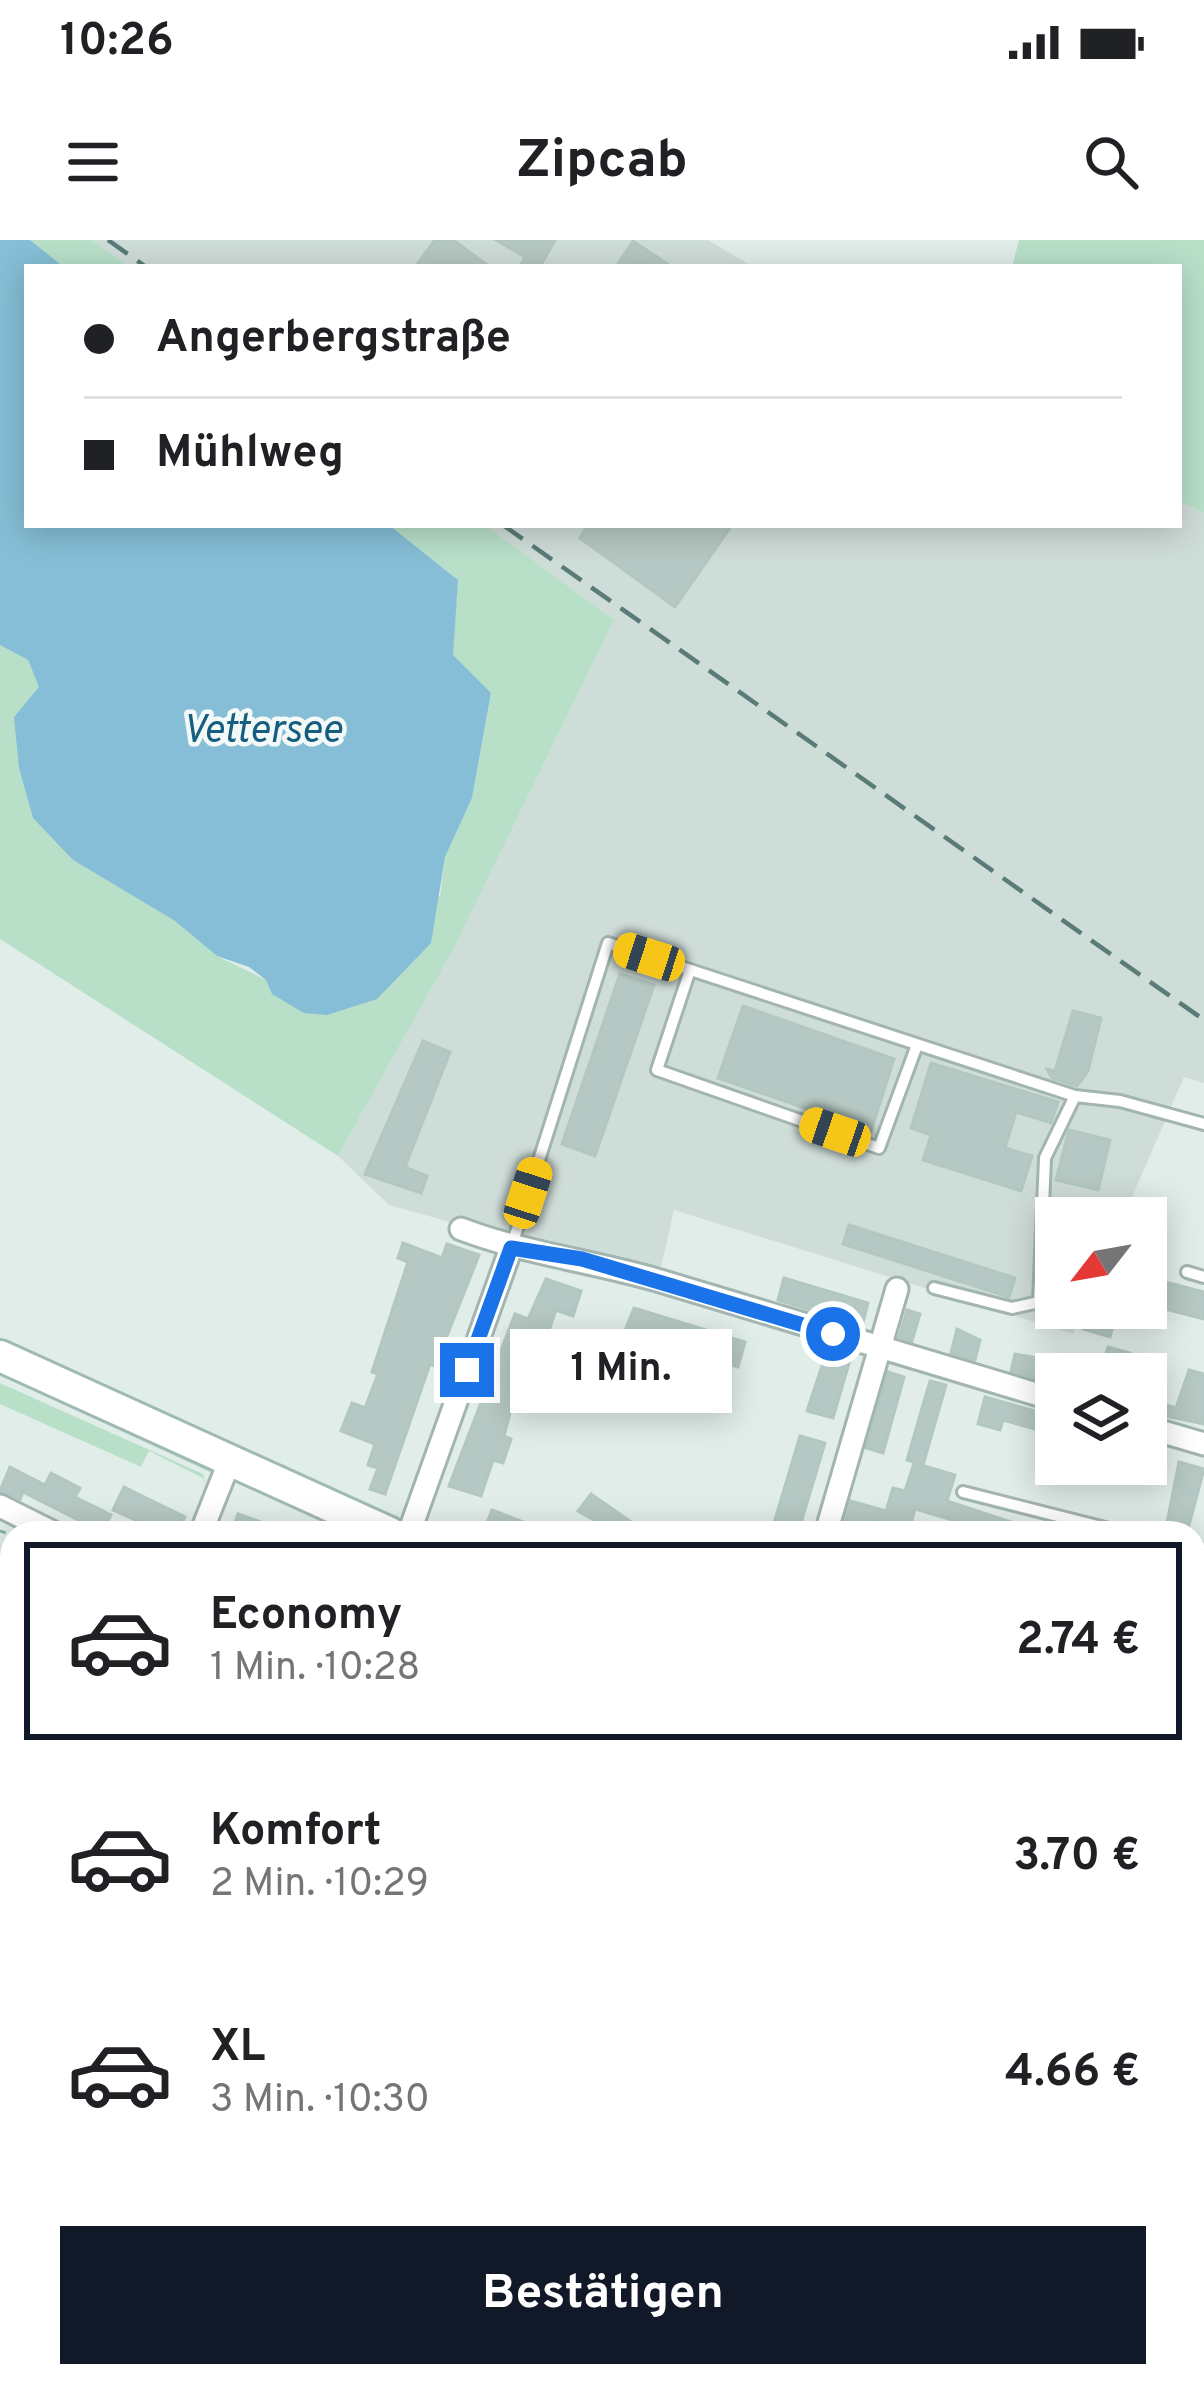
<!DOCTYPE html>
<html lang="de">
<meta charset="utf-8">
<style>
body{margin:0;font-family:Overpass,sans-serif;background:#f6f6f6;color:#202124;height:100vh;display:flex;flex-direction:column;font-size:45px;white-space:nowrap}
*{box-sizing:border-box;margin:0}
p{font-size:39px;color:#757577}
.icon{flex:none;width:66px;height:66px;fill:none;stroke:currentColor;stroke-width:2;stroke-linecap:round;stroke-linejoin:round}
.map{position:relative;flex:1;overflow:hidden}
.details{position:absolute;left:0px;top:1281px;width:1206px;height:867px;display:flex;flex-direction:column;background:#fff;border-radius:36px 36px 0 0;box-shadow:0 6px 30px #0003}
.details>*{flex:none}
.hud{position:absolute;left:24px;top:24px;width:1158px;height:264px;border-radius:0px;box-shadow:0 6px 30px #0003;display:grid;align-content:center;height:264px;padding:0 60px;background:#fff}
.needle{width:78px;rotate:239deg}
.tools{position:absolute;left:1035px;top:957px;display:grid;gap:24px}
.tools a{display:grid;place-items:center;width:132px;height:132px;border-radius:0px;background:#fff;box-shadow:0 6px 30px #0003;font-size:60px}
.end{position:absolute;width:54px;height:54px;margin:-27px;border:15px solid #1a73e8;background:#fff;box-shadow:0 0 0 6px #fff}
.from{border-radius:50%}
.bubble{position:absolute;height:84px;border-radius:0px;background:#fff;box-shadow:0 6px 30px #0003;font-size:39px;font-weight:700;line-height:84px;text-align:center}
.car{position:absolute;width:36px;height:72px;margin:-36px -18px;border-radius:15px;box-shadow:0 0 9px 3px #0007;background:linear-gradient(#f5c518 24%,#345 0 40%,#f5c518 0 76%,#345 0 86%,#f5c518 0)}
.hud b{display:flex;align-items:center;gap:42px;height:114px;font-size:45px}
.hud b+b{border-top:3px solid #e0e0e0}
.hud i{width:30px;height:30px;background:#202124}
ul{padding:21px 0 0;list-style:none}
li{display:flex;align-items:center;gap:36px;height:198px;margin:0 24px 18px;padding:0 36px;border:6px solid transparent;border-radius:0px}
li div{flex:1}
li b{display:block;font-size:45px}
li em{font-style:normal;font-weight:700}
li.selected{border-color:#111827}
li>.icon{width:108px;height:108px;stroke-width:1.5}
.button{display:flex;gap:24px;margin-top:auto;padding:24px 60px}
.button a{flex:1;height:138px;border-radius:0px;background:#111827;color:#fff;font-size:48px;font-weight:700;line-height:138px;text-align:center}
.status{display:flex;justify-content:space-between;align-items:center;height:84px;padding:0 60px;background:#fff;direction:ltr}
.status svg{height:33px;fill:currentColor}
header{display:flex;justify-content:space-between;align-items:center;height:156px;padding:0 60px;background:#fff;font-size:54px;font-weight:700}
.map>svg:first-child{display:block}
</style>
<div class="status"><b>10:26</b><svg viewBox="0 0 49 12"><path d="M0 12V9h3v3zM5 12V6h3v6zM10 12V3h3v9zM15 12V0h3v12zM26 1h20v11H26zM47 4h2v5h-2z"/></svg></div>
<header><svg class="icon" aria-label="menu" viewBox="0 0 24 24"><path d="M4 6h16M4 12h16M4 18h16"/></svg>Zipcab<svg class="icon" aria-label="search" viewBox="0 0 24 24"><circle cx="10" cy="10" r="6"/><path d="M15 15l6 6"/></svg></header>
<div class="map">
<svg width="1204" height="2146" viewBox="0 0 1204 2146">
<rect width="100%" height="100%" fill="#e1ede9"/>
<!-- built -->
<g fill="#cfddd9">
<path d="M91 0H708L753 27H129Z"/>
<path d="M1179 261 1204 273V843L1184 837 1123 978H1056V1068H1084L1073 1094 674 970 658 1040 389 965 338 916 454 708 614 380 485 285H1179Z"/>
<path d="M468 2136H643L646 2145 443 2146Z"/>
</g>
<!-- green -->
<g fill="#b8e0c9">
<path d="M30 0H91L129 27H64Z"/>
<path d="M1019 0H1204V273L1179 261V27H1012Z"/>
<path d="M389 285H485L614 380 454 708 338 916 0 699V405L28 420 39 447 73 620 175 681 217 716 266 740 440 656 445 617 472 558 491 454 452 415 458 340Z"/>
<path d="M0 1124 205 1225 212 1233 0 1135Z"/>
<path d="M0 1143 203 1234 208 1256 203 1238 149 1211 141 1227 0 1164Z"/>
<path d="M666 2136H735L737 2146H673Z"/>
<path d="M889 2136H1026L1031 2146H895Z"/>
</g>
<!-- water -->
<path fill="#85bed6" d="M0 0H30L64 27H27V285H389L458 340 453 415 491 453 472 558 445 617 431 703 377 759 327 775 304 773 272 754 266 740 249 727 217 716 175 681 73 620 33 578 19 528 14 477 39 447 28 420 0 405Z"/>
<!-- building -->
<g fill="#b6c8c3" stroke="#b3c7c2" stroke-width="3">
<path d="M435 0H453L490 27H415Z"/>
<path d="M496 0H555L540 27H520L525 17Z"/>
<path d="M633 1 672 27H616Z"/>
<path d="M588 285H732L675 367 580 298Z"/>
<path d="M620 734 654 745 595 916 562 904Z"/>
<path d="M743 766 894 819 871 891 718 838Z"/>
<path d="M1073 771 1101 778 1088 831 1077 846 1052 838 1047 829 1055 831Z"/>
<path d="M423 801 450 812 405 927 427 936 421 953 365 934Z"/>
<path d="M931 823 1058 862 1051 883 1016 872 1005 908 1032 916 1021 951 923 920 931 895 911 888Z"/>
<path d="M1069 890 1110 900 1098 950 1056 940Z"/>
<path d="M849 985 1015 1038 1009 1057 843 1004Z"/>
<path d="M403 1003 442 1018 447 1004 479 1015 435 1126 430 1124 385 1254 370 1249 378 1228 368 1225 375 1204 341 1191 352 1163 365 1168 378 1134 372 1132 408 1022 398 1018Z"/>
<path d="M1146 1037 1204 1052V1079L1161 1068 1164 1056 1146 1044Z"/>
<path d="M784 1038 868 1063 862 1086 778 1060Z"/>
<path d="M546 1039 581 1051 573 1076 556 1070 529 1148 518 1143 504 1196 511 1199 503 1223 493 1220 481 1256 449 1246 515 1074 528 1079Z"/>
<path d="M634 1068 745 1102 738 1127 723 1123 720 1133 702 1128 703 1123 622 1098Z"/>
<path d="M1089 1068H1118L1110 1097 1083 1089Z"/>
<path d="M907 1070 920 1074 912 1101 899 1097Z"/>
<path d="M957 1089 980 1100 975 1120 951 1113Z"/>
<path d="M1108 1107 1130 1113 1124 1134H1100Z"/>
<path d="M826 1114 850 1120 833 1178 807 1171Z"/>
<path d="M1015 1114 1062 1122 1056 1144 1011 1131Z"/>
<path d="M1189 1130 1204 1134V1184L1146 1172V1159L1176 1168Z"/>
<path d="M888 1132 904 1137 883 1213 866 1208Z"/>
<path d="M930 1141 946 1145 923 1225 907 1220Z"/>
<path d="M985 1157 1056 1177V1195L1003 1180 1000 1190 978 1184Z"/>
<path d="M800 1196 825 1203 818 1226 798 1293H771Z"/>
<path d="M1179 1222 1204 1229 1187 1293H1165Z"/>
<path d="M914 1223 955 1235 947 1261 1044 1293H997L915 1269 909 1291 874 1280 871 1290 857 1287 856 1293H842L851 1261 886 1271 893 1248 905 1251Z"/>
<path d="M10 1227 45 1245 51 1233 80 1248 75 1257 111 1275 104 1288 97 1284 92 1293H85L74 1287 78 1280 23 1252 20 1259 0 1251Z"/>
<path d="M124 1247 185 1277 178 1293H165L113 1270Z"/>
<path d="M591 1254 634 1284 629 1293H605L608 1288 578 1271Z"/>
<path d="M492 1270 549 1292V1293H483Z"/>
<path d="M238 1274 286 1291V1293H231Z"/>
</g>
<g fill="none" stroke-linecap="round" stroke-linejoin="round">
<!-- lane casing -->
<g stroke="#a3b5b1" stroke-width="16">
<g id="lane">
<path d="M690 730 657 830 879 908 917 805"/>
<path d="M511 1008 608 703 1075 856 1120 861 1204 884"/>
<path d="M1187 1032 1204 1037"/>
<path d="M934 1048 1012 1068 1039 1062 1045 918 1075 856"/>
<path d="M963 1252 1125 1293"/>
<path d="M1194 1314 1204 1318"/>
</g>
</g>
<!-- street casing -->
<g stroke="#a3b5b1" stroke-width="27">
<g id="street">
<path d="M461 989C524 1013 591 1021 657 1040 790 1079 923 1121 1056 1160"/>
<path d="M1146 1187 1204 1204"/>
<path d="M0 1266 54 1293"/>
<path d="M201 1293 230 1220"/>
<path d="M409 1293 511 1008"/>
<path d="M826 1293 897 1049"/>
<path d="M0 1486 12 1489"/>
<path d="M1194 1660 1204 1663"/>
<path d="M0 1670 12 1671"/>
<path d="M0 1892 12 1895"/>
<path d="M0 2077 12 2080"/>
<path d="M223 2136 245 2146"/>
<path d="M315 2136 317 2146"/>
<path d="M654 2136 659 2146"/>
<path d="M15 2146 20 2136"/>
<path d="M413 2146 438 2136"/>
<path d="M822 2146 836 2136"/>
</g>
</g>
<!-- secondary casing -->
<g stroke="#9fbab4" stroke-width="36">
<g id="secondary">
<path d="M0 1116 390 1293"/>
<path d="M1194 1435 1204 1371"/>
<path d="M1194 1769 1204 1803"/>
</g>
</g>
<!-- path -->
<path stroke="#7fb3aa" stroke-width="3" stroke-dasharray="6 9" stroke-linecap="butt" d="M0 1291 12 1295"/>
<!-- lane -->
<use href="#lane" stroke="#fff" stroke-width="10"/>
<!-- street -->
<use href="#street" stroke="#fff" stroke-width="21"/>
<!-- secondary -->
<use href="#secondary" stroke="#fff" stroke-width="30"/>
<!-- rail -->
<g stroke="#5a7b77" stroke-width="4.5" stroke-dasharray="24 12" stroke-linecap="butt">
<path d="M108 0 146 27"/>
<path d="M503 285 1204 780"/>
</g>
</g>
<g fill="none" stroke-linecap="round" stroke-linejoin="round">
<!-- route -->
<path stroke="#1a73e8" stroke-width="15" d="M467 1130 511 1008 582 1019 833 1094"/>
</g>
<g text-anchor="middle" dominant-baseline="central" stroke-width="9" stroke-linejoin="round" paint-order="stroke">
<!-- water labels -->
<g font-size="39" font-style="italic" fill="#155e80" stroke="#f2f9f7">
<text x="262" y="492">Vettersee</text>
</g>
</g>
</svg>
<div class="tools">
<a><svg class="needle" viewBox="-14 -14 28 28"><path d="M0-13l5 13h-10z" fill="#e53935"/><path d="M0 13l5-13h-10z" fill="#757577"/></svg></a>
<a><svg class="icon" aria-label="layers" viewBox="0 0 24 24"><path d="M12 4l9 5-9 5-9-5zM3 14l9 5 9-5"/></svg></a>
</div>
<i class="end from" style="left:833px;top:1094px"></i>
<i class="end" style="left:467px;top:1130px"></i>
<div class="bubble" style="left:510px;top:1089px;width:222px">1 Min.</div>
<i class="car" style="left:649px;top:717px;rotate:288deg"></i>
<i class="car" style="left:835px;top:892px;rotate:289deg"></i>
<i class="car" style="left:528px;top:953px;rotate:18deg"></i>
<div class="hud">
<b><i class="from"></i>Angerbergstraße</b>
<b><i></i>Mühlweg</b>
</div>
<section class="details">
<ul>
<li class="selected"><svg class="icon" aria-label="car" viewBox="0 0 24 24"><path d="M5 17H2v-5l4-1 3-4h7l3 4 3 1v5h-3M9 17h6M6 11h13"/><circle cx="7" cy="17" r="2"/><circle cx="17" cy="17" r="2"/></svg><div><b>Economy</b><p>1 Min. · 10:28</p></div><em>2.74 €</em></li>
<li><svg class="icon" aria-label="car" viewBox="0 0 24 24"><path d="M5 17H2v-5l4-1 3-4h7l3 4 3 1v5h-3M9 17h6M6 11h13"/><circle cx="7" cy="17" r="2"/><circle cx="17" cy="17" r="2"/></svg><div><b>Komfort</b><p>2 Min. · 10:29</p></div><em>3.70 €</em></li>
<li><svg class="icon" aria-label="car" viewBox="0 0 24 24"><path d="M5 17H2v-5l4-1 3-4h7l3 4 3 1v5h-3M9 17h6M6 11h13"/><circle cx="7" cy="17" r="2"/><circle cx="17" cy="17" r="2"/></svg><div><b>XL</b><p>3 Min. · 10:30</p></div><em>4.66 €</em></li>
</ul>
<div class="button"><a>Bestätigen</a></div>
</section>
</div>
